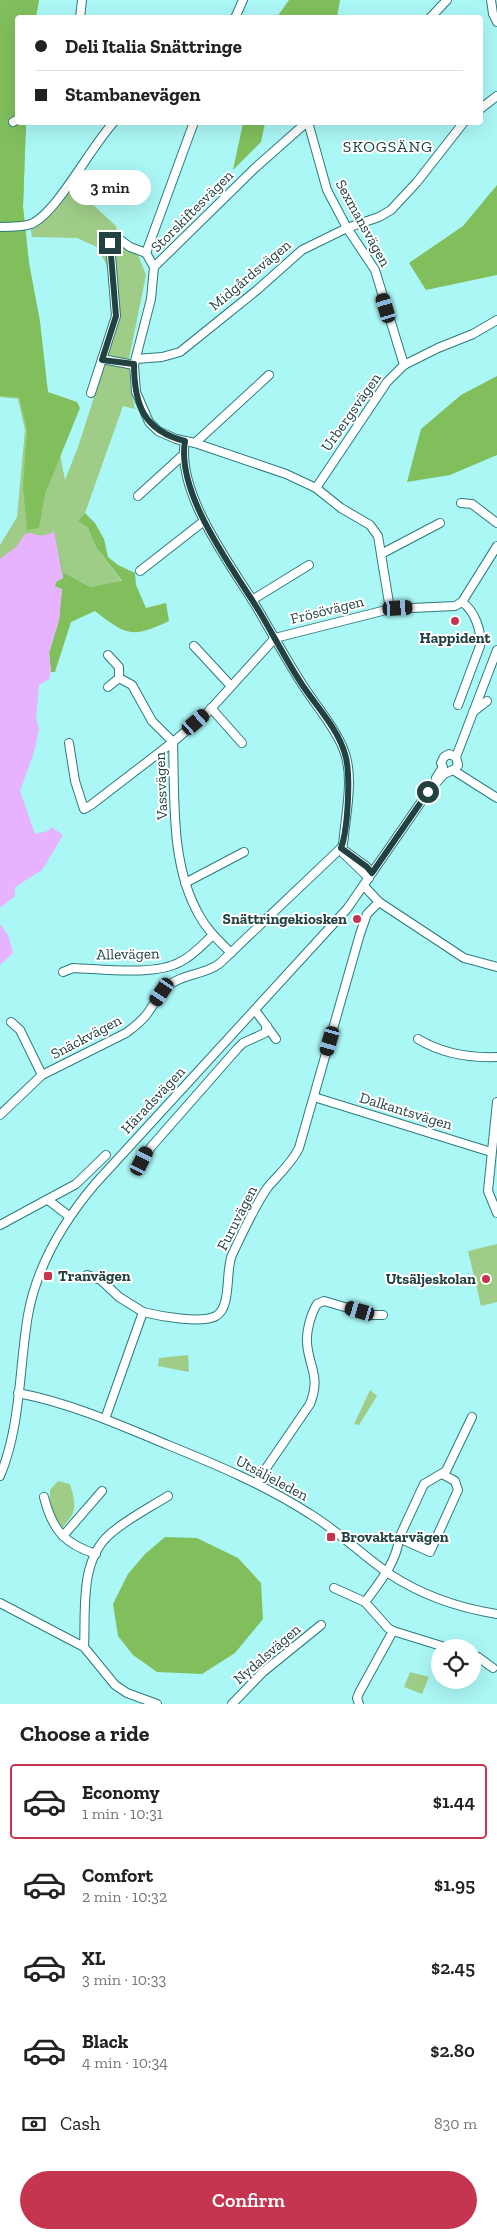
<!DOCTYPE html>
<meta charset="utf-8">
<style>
body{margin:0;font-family:"Zilla Slab",serif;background:#f6f6f6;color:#222;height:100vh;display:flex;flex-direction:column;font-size:19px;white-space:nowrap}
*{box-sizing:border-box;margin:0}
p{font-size:16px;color:#767676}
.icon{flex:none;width:28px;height:28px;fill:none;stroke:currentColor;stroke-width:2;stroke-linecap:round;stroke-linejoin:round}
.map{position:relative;height:1704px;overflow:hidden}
.panel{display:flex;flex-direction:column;background:#fff;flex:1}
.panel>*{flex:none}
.banner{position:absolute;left:15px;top:15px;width:468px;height:110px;border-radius:5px;box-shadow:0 5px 20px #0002;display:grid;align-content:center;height:110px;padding:0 20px;background:#fff}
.buttons{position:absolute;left:431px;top:1639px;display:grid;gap:10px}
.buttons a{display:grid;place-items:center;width:50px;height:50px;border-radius:50%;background:#fff;box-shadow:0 5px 20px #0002;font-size:25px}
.end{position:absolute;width:22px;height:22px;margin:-11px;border:6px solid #224141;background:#fff;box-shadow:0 0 0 2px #fff}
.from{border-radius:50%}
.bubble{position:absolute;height:35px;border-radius:18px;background:#fff;box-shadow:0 5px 20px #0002;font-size:16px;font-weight:600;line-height:35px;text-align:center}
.car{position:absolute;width:15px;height:30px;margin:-15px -8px;border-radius:6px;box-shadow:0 0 4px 1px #0007;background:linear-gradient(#222 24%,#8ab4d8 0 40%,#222 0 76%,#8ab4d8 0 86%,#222 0)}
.banner b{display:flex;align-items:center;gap:18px;height:48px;font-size:19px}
.banner b+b{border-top:1px solid #e0e0e0}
.banner i{width:12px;height:12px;background:#222}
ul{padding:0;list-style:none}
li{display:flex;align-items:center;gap:15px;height:75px;margin:0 10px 8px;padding:0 10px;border:2px solid transparent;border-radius:5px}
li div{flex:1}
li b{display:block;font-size:19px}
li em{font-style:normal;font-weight:600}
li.current{border-color:#c5354f}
li>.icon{width:45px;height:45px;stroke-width:1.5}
h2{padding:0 20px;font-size:22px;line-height:60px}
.pay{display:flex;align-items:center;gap:12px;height:55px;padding:0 20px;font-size:19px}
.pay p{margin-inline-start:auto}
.primary-button{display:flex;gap:10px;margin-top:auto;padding:10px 20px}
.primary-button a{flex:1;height:58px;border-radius:30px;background:#c5354f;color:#fff;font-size:20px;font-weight:600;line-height:58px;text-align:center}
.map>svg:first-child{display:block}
</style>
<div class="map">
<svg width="497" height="1704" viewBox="0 0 497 1704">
<rect width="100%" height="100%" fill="#abf7f6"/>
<!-- green -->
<g fill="#9fcd88">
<path d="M0 0H39L36 17 18 18V122L26 123 23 207 29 263 40 322 46 383 65 480 78 447 108 354 118 316 111 273 97 247 77 238 32 237 30 224 77 177 90 202 116 226 118 236 138 255 146 275 129 359 130 384 135 409 123 406 85 513 78 521 88 528 96 547 122 582 90 587 63 572 0 570V545L17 517 25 430 18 399 0 397Z"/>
<path d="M497 1244V1302L481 1306 468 1251Z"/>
<path d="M188 1355 189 1372 158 1366 159 1358Z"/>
<path d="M370 1390 377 1396 359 1425 354 1424Z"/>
<path d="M58 1481 70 1484C76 1505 78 1511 62 1528L50 1508V1490Z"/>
<path d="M410 1672 429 1677 422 1694 404 1687Z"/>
</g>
<!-- forest -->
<g fill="#81bf5d">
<path d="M0 0H39L36 17 18 18V122L26 123V124L23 207 29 263 40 322 48 392 77 402 80 408 45 494 39 528 27 530 23 486 27 430 19 397 0 396Z"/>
<path d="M289 0H340L337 17H277Z"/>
<path d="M243 123H265L261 142 233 170Z"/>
<path d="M497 185V275L426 290 409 263 463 226Z"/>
<path d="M497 376V455L450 475 407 482 421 429 461 395Z"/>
<path d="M85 513 95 523 104 539 108 557 118 565 135 573 136 585 146 608 166 603 169 621C131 639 126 635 95 611L71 622 55 672H51L49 653 59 620 62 589 54 587 57 581 63 578 58 544 63 572 90 587 122 581 96 547 88 528 78 521Z"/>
<path d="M165 1537 197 1538 238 1558 261 1583 263 1619 235 1653 202 1674 157 1672 133 1655 118 1636 113 1604 128 1574 145 1554Z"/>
</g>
<!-- water -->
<g fill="#e7b2fe">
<path d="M54 531 63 578 57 581 54 586 62 589 59 620 49 653 51 672 49 679 39 685 36 718 39 729 34 752 20 791 35 834 48 831 51 827 63 835 42 870 15 887V896L0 908V559L16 547 25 534 31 533C38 537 48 536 54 531Z"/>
<path d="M0 924 8 935 13 953 0 965Z"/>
</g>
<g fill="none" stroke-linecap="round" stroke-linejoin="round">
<!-- minor casing -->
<g stroke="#2c7a7a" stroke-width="10">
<g id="minor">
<path d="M491 0 493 14 497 22"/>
<path d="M80 18 82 0"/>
<path d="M235 18 243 0"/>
<path d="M430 18 447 0"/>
<path d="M480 109 497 96"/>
<path d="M13 122 18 119"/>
<path d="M307 122 255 168 154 267 151 299 134 365 136 392 149 422 158 431 176 439 195 443 286 474 316 488 341 508 370 525 378 536 390 609"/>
<path d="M308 122 327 190 347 228 375 270 404 365"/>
<path d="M0 227C9 227 22 227 31 224 57 213 91 146 114 122"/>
<path d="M146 253 194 122"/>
<path d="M102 359 134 365"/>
<path d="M136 359 162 357 180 352 257 290 302 250 347 228 379 217 391 210 417 182 464 122"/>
<path d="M91 393 116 316 110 243 119 239 130 247 146 253 154 267"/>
<path d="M185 441C176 493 229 562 256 606 272 633 287 661 304 687 317 707 334 726 343 748 354 773 347 808 344 835 344 842 341 847 343 853L369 878"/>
<path d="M195 443 269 375"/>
<path d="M316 488 387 382 404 365 438 348 473 334 497 320"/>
<path d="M138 496 183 455"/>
<path d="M461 503 472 504 497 523"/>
<path d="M381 554 440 523"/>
<path d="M140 571 204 521"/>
<path d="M252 600 309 565"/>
<path d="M462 602 497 546"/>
<path d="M194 646 231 686"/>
<path d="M108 655 119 667V678L132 685 152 721 173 742C175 799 170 864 199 915 207 930 219 941 231 953"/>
<path d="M108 687 119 678"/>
<path d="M458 705 480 646C482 632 475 611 462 602"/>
<path d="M211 708 242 743"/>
<path d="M473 712 487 701"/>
<path d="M69 743 75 781 84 809 91 805 173 742 208 712 275 638 390 609 455 606 462 602"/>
<path d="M458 765 456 757 497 650"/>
<path d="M453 770 497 798"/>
<path d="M436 778 443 767 441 763 444 757 449 754 456 757"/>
<path d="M341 848 367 867 372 873"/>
<path d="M185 883 244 852"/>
<path d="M364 886 379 902 464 958 497 967"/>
<path d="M63 972 73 968C103 969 155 976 180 962 193 956 203 944 213 935"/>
<path d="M255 1010 276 1039"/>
<path d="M11 1022 20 1030 42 1075"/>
<path d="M418 1039C441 1053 470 1058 497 1057"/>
<path d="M314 1097 491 1152"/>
<path d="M0 1115 42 1075 126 1033C134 1027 141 1022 147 1014 154 1005 159 993 168 986 182 974 204 975 219 964L341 848"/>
<path d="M143 1161 151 1147 237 1049 243 1043 265 1033 267 1026"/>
<path d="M48 1200 69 1216"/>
<path d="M497 1213 488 1191 497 1102"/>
<path d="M0 1225 76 1184 106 1155"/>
<path d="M87 1275 101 1280 119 1297 143 1312"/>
<path d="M18 1393C70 1403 118 1424 168 1445 217 1465 265 1485 310 1514 338 1531 362 1555 388 1573 421 1595 459 1608 497 1614"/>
<path d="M105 1419 143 1312C159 1316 201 1324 216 1316 232 1307 225 1271 232 1255 241 1236 256 1203 268 1187 279 1174 292 1163 299 1148L360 934 367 914 379 902"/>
<path d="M0 1476C21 1426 19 1368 28 1315 37 1265 63 1222 95 1184L347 909 428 792 444 774 455 769 458 765"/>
<path d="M256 1483 310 1404C321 1376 309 1368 307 1343 306 1331 311 1314 317 1304L324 1301 372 1315H383"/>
<path d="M44 1497C52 1529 64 1544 96 1554"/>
<path d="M63 1536 102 1491"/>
<path d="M399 1538 430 1552 458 1490 455 1481 442 1474"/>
<path d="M334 1588 365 1602 388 1628 393 1631 448 1648"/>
<path d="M365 1602C379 1583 397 1562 399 1538L424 1484 446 1471 472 1417"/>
<path d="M0 1603 84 1647 115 1685 127 1693 157 1704"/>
<path d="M84 1647C86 1611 79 1561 110 1534 127 1519 149 1508 168 1496"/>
<path d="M472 1655 478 1657 493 1668"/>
<path d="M232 1704 263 1672 321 1625"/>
<path d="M359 1704 357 1698 359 1693 393 1631"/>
</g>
</g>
<!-- minor -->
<use href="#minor" stroke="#fff" stroke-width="8"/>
</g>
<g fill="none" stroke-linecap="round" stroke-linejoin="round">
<!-- route -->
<path stroke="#224141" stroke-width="6" d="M110 243 116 316 102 360 134 364C134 405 144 431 185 441 176 494 232 567 259 611 274 636 287 662 303 686 317 707 338 729 345 754 351 773 348 829 341 848L367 867 372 873 428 792"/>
</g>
<!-- markers -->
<g fill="#c5354f" stroke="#fff" stroke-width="2">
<circle cx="455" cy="621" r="5"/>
<circle cx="357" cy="919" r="5"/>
<rect x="43" y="1271" width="10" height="10" rx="2.5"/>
<circle cx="486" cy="1279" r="5"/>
<rect x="326" y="1532" width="10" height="10" rx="2.5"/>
</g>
<g text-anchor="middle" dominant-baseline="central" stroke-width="4" stroke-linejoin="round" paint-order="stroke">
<!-- street labels -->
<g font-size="15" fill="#224141" stroke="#fff">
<text transform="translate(192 211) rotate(-45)">Storskiftesvägen</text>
<text transform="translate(363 223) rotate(61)">Sexmansvägen</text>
<text transform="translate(250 275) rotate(-40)">Midgårdsvägen</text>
<text transform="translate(351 412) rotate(-55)">Urbergsvägen</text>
<text transform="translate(327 610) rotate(-14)">Frösövägen</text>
<text transform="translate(161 786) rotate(-92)">Vassvägen</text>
<text transform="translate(128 954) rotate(-1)">Allevägen</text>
<text transform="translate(86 1037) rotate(-28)">Snäckvägen</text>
<text transform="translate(153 1100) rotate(-47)">Häradsvägen</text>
<text transform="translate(406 1111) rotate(17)">Dalkantsvägen</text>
<text transform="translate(237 1218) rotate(-63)">Furuvägen</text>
<text transform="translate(272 1478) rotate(28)">Utsäljeleden</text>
<text transform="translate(267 1654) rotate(-41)">Nydalsvägen</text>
</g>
<!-- poi labels -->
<g font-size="15" font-weight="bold" fill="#224141" stroke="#fff" text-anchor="end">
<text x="455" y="638" text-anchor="middle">Happident</text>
<text x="347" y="919">Snättringekiosken</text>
<text x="58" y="1276" text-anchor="start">Tranvägen</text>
<text x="476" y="1279">Utsäljeskolan</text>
<text x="341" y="1537" text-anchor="start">Brovaktarvägen</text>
</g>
<!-- neighbourhood labels -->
<g font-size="16" letter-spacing="1" fill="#224141" stroke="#fff">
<text x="388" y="146">SKOGSÄNG</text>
</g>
</g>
</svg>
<div class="buttons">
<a><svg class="icon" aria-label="locate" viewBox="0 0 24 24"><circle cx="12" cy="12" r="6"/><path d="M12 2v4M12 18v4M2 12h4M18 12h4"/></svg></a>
</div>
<i class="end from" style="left:428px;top:792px"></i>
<i class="end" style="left:110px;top:243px"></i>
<div class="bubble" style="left:69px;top:170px;width:82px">3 min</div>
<i class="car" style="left:386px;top:308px;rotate:343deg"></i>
<i class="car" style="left:398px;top:608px;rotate:87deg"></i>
<i class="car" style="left:196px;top:722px;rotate:49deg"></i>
<i class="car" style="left:162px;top:992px;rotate:214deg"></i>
<i class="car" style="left:330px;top:1041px;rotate:196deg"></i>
<i class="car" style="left:142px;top:1161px;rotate:27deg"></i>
<i class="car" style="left:360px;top:1311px;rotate:286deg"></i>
<div class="banner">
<b><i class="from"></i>Deli Italia Snättringe</b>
<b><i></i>Stambanevägen</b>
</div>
</div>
<section class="panel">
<h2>Choose a ride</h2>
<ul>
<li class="current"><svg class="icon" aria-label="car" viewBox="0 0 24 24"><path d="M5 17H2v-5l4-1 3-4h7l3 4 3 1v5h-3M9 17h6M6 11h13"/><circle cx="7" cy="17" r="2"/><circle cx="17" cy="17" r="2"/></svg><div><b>Economy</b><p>1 min · 10:31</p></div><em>$1.44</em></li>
<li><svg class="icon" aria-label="car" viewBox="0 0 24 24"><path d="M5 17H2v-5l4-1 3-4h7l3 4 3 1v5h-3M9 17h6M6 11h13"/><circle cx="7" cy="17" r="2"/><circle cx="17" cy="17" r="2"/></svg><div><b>Comfort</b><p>2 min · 10:32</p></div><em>$1.95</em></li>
<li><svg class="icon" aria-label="car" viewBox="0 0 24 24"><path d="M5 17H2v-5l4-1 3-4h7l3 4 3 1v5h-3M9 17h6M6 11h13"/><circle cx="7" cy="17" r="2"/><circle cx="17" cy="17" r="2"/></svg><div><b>XL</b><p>3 min · 10:33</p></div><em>$2.45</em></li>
<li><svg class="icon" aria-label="car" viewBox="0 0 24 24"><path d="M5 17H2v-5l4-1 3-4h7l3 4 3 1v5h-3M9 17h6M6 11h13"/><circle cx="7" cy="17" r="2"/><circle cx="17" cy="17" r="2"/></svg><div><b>Black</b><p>4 min · 10:34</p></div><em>$2.80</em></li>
</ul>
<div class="pay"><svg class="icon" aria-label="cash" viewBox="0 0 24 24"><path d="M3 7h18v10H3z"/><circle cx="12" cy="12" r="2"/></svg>Cash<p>830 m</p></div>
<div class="primary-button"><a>Confirm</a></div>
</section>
